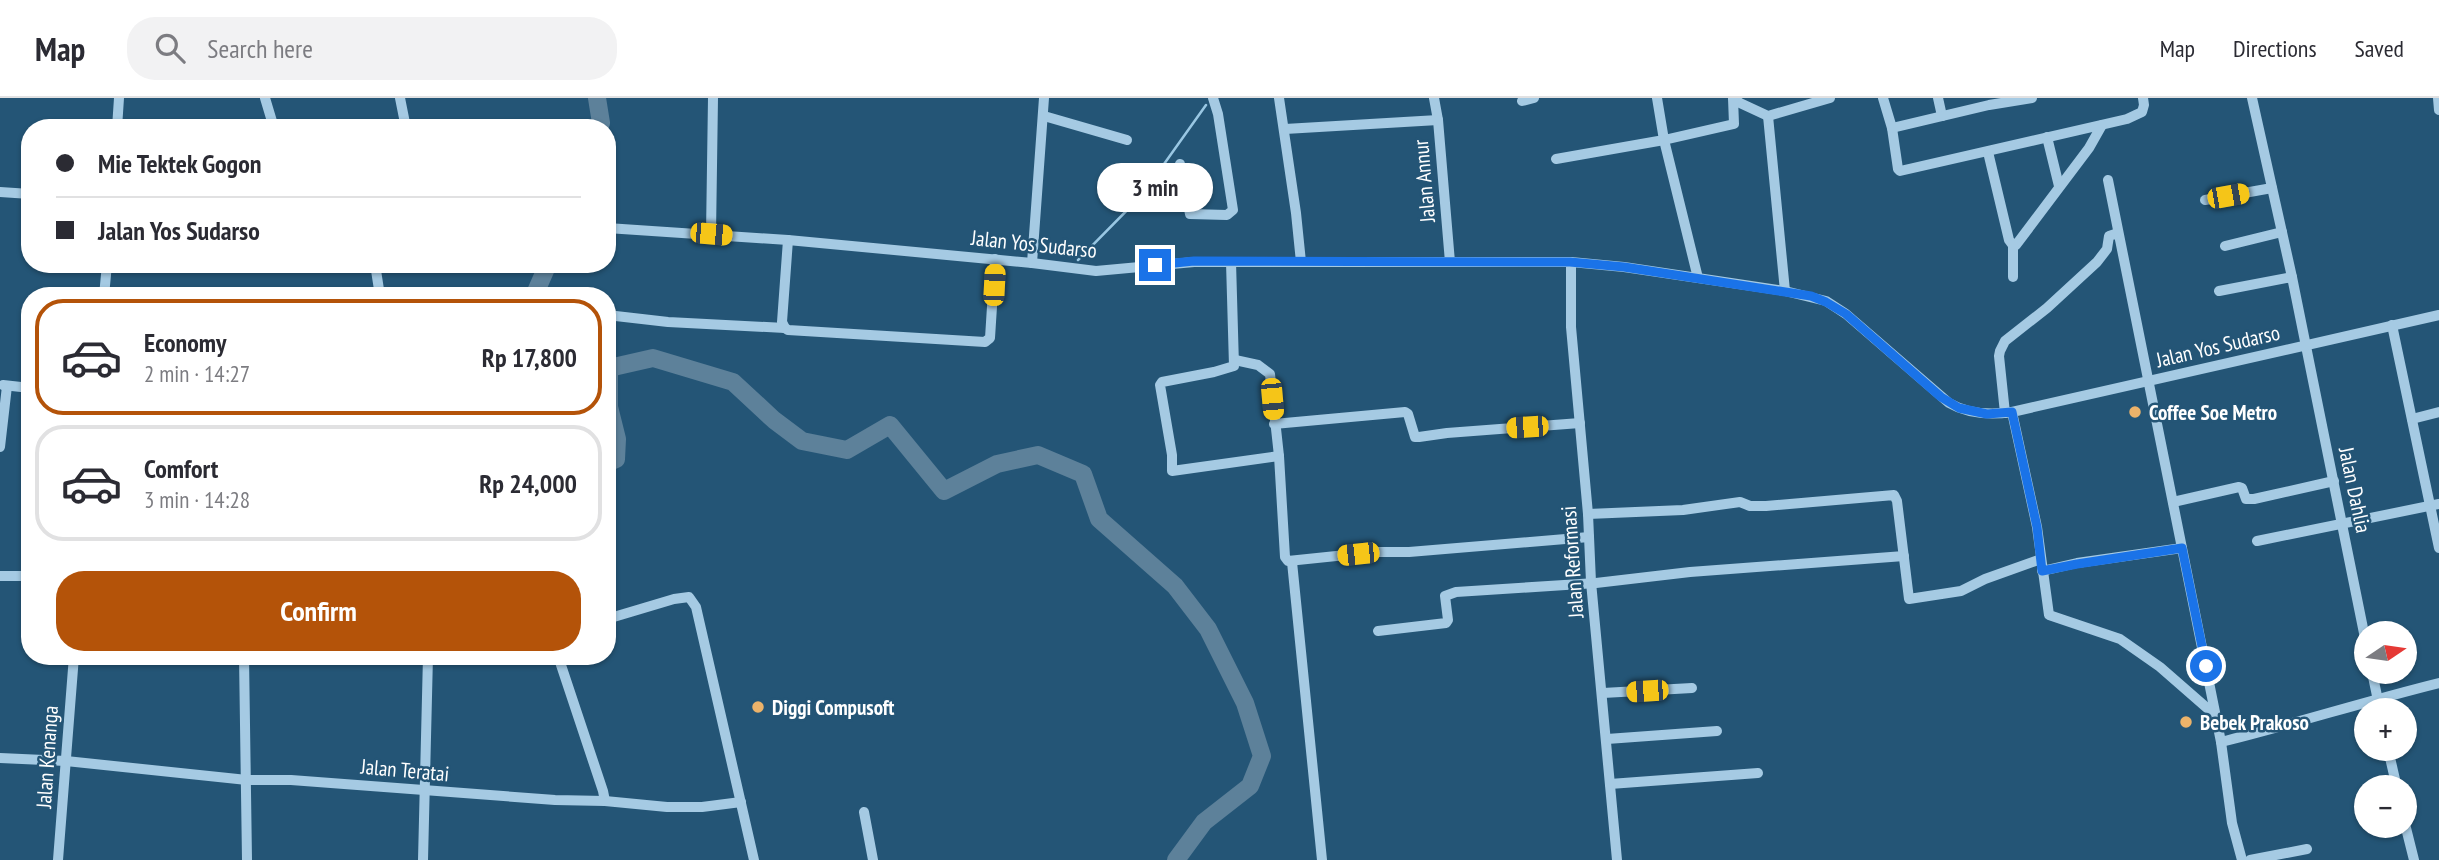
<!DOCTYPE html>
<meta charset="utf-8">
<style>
body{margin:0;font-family:"PT Sans Narrow",sans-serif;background:#f2f2f3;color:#2b2b33;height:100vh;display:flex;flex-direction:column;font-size:26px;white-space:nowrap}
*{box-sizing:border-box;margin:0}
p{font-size:23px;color:#7c7c81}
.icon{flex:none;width:38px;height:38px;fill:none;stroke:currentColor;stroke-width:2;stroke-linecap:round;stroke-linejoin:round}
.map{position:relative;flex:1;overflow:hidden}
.drawer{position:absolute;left:21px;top:189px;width:595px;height:378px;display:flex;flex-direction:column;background:#fff;border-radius:28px;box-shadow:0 2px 5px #0004}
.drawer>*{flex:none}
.hud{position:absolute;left:21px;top:21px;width:595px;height:154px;border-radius:28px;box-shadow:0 2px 5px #0004;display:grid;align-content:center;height:154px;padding:0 35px;background:#fff}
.needle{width:46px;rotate:77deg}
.tools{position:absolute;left:2354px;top:523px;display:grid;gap:14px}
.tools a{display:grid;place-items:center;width:63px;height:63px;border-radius:50%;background:#fff;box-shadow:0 2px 5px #0004;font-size:35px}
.end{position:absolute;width:32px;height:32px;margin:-16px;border:9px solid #1a73e8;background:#fff;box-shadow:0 0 0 4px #fff}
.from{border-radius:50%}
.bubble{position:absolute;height:49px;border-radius:24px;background:#fff;box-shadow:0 2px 5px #0004;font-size:23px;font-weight:700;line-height:49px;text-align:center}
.car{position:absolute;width:21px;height:42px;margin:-21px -10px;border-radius:9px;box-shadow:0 0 5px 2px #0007;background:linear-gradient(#f5c518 24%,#345 0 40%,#f5c518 0 76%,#345 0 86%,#f5c518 0)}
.hud b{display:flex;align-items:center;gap:24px;height:66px;font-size:26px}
.hud b+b{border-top:2px solid #e1e1e2}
.hud i{width:18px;height:18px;background:#2b2b33}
ul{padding:12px 0 0;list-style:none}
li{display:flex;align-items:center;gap:21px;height:116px;margin:0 14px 10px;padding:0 21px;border:4px solid #e1e1e2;border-radius:28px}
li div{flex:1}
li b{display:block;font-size:26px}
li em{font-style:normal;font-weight:700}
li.active{border-color:#b45309}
li>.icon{width:63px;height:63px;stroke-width:1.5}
.cta{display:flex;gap:14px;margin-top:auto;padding:14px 35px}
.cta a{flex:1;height:80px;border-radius:28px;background:#b45309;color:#fff;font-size:28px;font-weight:700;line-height:80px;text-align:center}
header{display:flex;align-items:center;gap:42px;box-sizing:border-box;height:98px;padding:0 35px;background:#fff;border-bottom:2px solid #e1e1e2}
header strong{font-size:33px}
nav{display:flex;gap:38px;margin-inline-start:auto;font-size:24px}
.search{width:490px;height:63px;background:#f2f2f3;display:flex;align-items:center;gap:18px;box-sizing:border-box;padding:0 24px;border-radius:28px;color:#7c7c81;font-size:26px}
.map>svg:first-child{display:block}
</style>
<header>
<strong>Map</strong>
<div class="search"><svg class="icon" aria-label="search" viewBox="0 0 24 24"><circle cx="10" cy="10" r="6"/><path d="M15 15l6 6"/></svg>Search here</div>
<nav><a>Map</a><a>Directions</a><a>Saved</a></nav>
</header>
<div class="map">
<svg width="2439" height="762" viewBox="0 0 2439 762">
<rect width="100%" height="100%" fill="#245576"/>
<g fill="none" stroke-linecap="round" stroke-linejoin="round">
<!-- stream -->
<path stroke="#99c7e3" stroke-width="2.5" d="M1078 162 1142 97 1206 7"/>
<!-- river -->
<g stroke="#5d819a" stroke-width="18">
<path d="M597 0 601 25 597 30"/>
<path d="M534 198 548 166"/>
<path d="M607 365 616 361 617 341 609 309V270L653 260 733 284 774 322 802 343 847 352 890 327 944 393 997 366 1038 357 1083 376 1099 421 1175 488 1208 531 1245 605 1262 658 1250 688 1204 724 1176 762"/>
</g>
<!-- minor -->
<g stroke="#a5cae3" stroke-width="10">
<path d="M265 0 274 30"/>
<path d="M400 0 406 30"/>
<path d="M1279 0 1296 115 1301 164"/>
<path d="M1434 0 1438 22 1450 164"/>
<path d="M1657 0 1664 42 1698 180"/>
<path d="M1733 0 1740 5 1768 18 1830 0"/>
<path d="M1883 0 1892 30 1898 71 1900 73 2127 21 2142 14 2144 7 2143 0"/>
<path d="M1938 0 1942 18"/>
<path d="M2252 0 2292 179 2366 545"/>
<path d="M2438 0 2439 12"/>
<path d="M1522 3 1534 0"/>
<path d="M1044 18 1127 42"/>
<path d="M1768 18 1785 193"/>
<path d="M117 30 119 0"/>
<path d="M1892 30 1989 7 2032 0"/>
<path d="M1285 31 1438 22"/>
<path d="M2047 39 2059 88"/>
<path d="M1988 54 2009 142 2012 146 2016 147 2089 50 2102 27"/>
<path d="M1556 61 1664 42 1734 26 1733 0"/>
<path d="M1180 66 1190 116 1227 117 1233 112 1218 16 1213 0"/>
<path d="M2108 82 2221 644 2232 725 2242 762"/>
<path d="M0 94 30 96"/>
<path d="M2205 102 2272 90"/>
<path d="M607 130 788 142 1032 165 1096 173 1194 164H1571L1624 169 1785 193 1826 203 1846 216 1949 305C1968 316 1991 317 2012 314L2439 217"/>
<path d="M711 136 713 0"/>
<path d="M788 142 782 224 785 230 788 232 985 244 990 240 995 161"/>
<path d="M2013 147V179"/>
<path d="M2225 148 2282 134"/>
<path d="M1231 164 1234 268 1214 274 1162 284 1160 287 1172 357V373L1279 358"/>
<path d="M1571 164V229L1588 416 1591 484 1617 762"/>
<path d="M1032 165 1044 0"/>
<path d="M375 166 380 198"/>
<path d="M2219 193 2292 179"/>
<path d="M104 198 107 166"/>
<path d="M607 217 668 224 785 230"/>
<path d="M2392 227 2439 450"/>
<path d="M1235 262 1258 267 1270 276 1279 358 1285 459 1288 463 1375 454H1409L1589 439"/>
<path d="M3 287 30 290"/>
<path d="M2012 314 2037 429 2049 517 2120 541 2160 569 2215 617"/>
<path d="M2005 315 1999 258 2000 253 2005 243 2047 210 2097 164 2107 151 2109 138 2118 135"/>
<path d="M2412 321 2439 314"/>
<path d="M1274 326 1405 314 1408 316 1415 339H1419L1447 335 1580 325"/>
<path d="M0 349 7 288"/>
<path d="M2173 404 2239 389 2242 390 2246 401H2254L2334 383"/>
<path d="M1588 416 1683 412 1740 404 1750 408H1766L1894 397 1897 403 1909 501 1961 493 1985 481 2041 461"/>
<path d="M2257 443 2439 406"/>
<path d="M1292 464 1322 762"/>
<path d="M2042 473 2077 465 2182 450"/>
<path d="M0 478H30"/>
<path d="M607 521 674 501 689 499 696 509 754 762"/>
<path d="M1378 533 1446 525 1448 522 1445 498 1456 494 1596 485 1690 474 1904 458"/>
<path d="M244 558 247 762"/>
<path d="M558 558 603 693 605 703"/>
<path d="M2372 574 2380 612"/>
<path d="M1603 595 1692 590"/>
<path d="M1607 641 1717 633"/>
<path d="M2221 644C2294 626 2366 603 2439 585"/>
<path d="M2388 651 2397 690"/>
<path d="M0 660 66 663 247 682H291L555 702 605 703 667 709H702L741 704"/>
<path d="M1610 686 1758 675"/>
<path d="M864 714 873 762"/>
<path d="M2404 722 2414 762"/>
<path d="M58 762 74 558"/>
<path d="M423 762 428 558"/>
<path d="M2250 762 2307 751"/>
</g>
</g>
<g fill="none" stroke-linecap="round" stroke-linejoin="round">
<!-- route -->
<path stroke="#1a73e8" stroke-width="9" d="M1155 167 1194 163 1570 164 1624 169 1811 198 1826 204 1846 216 1941 299 1959 310 1987 316 2012 314 2037 429 2042 473 2077 466 2182 450 2206 568"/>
</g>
<!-- markers -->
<g fill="#ecb36a" stroke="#245576" stroke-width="2.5">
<circle cx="2135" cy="314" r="7"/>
<circle cx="758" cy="609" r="7"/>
<circle cx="2186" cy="624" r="7"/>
</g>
<g text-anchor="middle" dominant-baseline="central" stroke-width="5" stroke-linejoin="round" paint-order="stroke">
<!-- street labels -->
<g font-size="21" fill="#fff" stroke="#245576">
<text transform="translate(1424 83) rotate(-95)">Jalan Annur</text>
<text transform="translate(1034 146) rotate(6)">Jalan Yos Sudarso</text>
<text transform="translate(2218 248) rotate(-13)">Jalan Yos Sudarso</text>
<text transform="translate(2355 392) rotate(78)">Jalan Dahlia</text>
<text transform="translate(1572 464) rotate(-94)">Jalan Reformasi</text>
<text transform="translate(47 659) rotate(-86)">Jalan Kenanga</text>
<text transform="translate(405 672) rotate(5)">Jalan Teratai</text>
</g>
<!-- poi labels -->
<g font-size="21" font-weight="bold" fill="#fff" stroke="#245576" text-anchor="start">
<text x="2149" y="314">Coffee Soe Metro</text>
<text x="772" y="609">Diggi Compusoft</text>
<text x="2200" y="624">Bebek Prakoso</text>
</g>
</g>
</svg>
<div class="tools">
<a><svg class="needle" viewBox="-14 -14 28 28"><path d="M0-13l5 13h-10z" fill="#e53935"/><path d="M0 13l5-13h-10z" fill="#7c7c81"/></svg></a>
<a>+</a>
<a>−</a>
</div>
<i class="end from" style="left:2206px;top:568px"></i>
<i class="end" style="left:1155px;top:167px"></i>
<div class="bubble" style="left:1097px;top:65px;width:116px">3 min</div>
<i class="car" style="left:2228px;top:98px;rotate:80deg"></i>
<i class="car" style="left:711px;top:136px;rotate:95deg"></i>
<i class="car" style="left:994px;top:187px;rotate:3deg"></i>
<i class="car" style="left:1272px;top:301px;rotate:175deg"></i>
<i class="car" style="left:1527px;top:329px;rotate:266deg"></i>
<i class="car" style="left:1358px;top:456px;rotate:264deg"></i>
<i class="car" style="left:1647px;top:593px;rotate:266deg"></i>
<div class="hud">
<b><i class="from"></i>Mie Tektek Gogon</b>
<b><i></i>Jalan Yos Sudarso</b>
</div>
<section class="drawer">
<ul>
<li class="active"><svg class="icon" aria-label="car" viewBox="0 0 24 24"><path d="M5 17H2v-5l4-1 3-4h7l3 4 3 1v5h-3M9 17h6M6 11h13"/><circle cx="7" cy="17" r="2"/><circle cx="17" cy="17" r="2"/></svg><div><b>Economy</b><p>2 min · 14:27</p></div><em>Rp 17,800</em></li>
<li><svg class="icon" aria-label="car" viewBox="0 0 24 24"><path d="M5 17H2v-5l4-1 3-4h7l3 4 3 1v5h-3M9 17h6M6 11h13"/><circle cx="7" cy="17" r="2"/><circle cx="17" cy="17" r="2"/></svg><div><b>Comfort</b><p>3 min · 14:28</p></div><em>Rp 24,000</em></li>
</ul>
<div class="cta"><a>Confirm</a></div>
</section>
</div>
